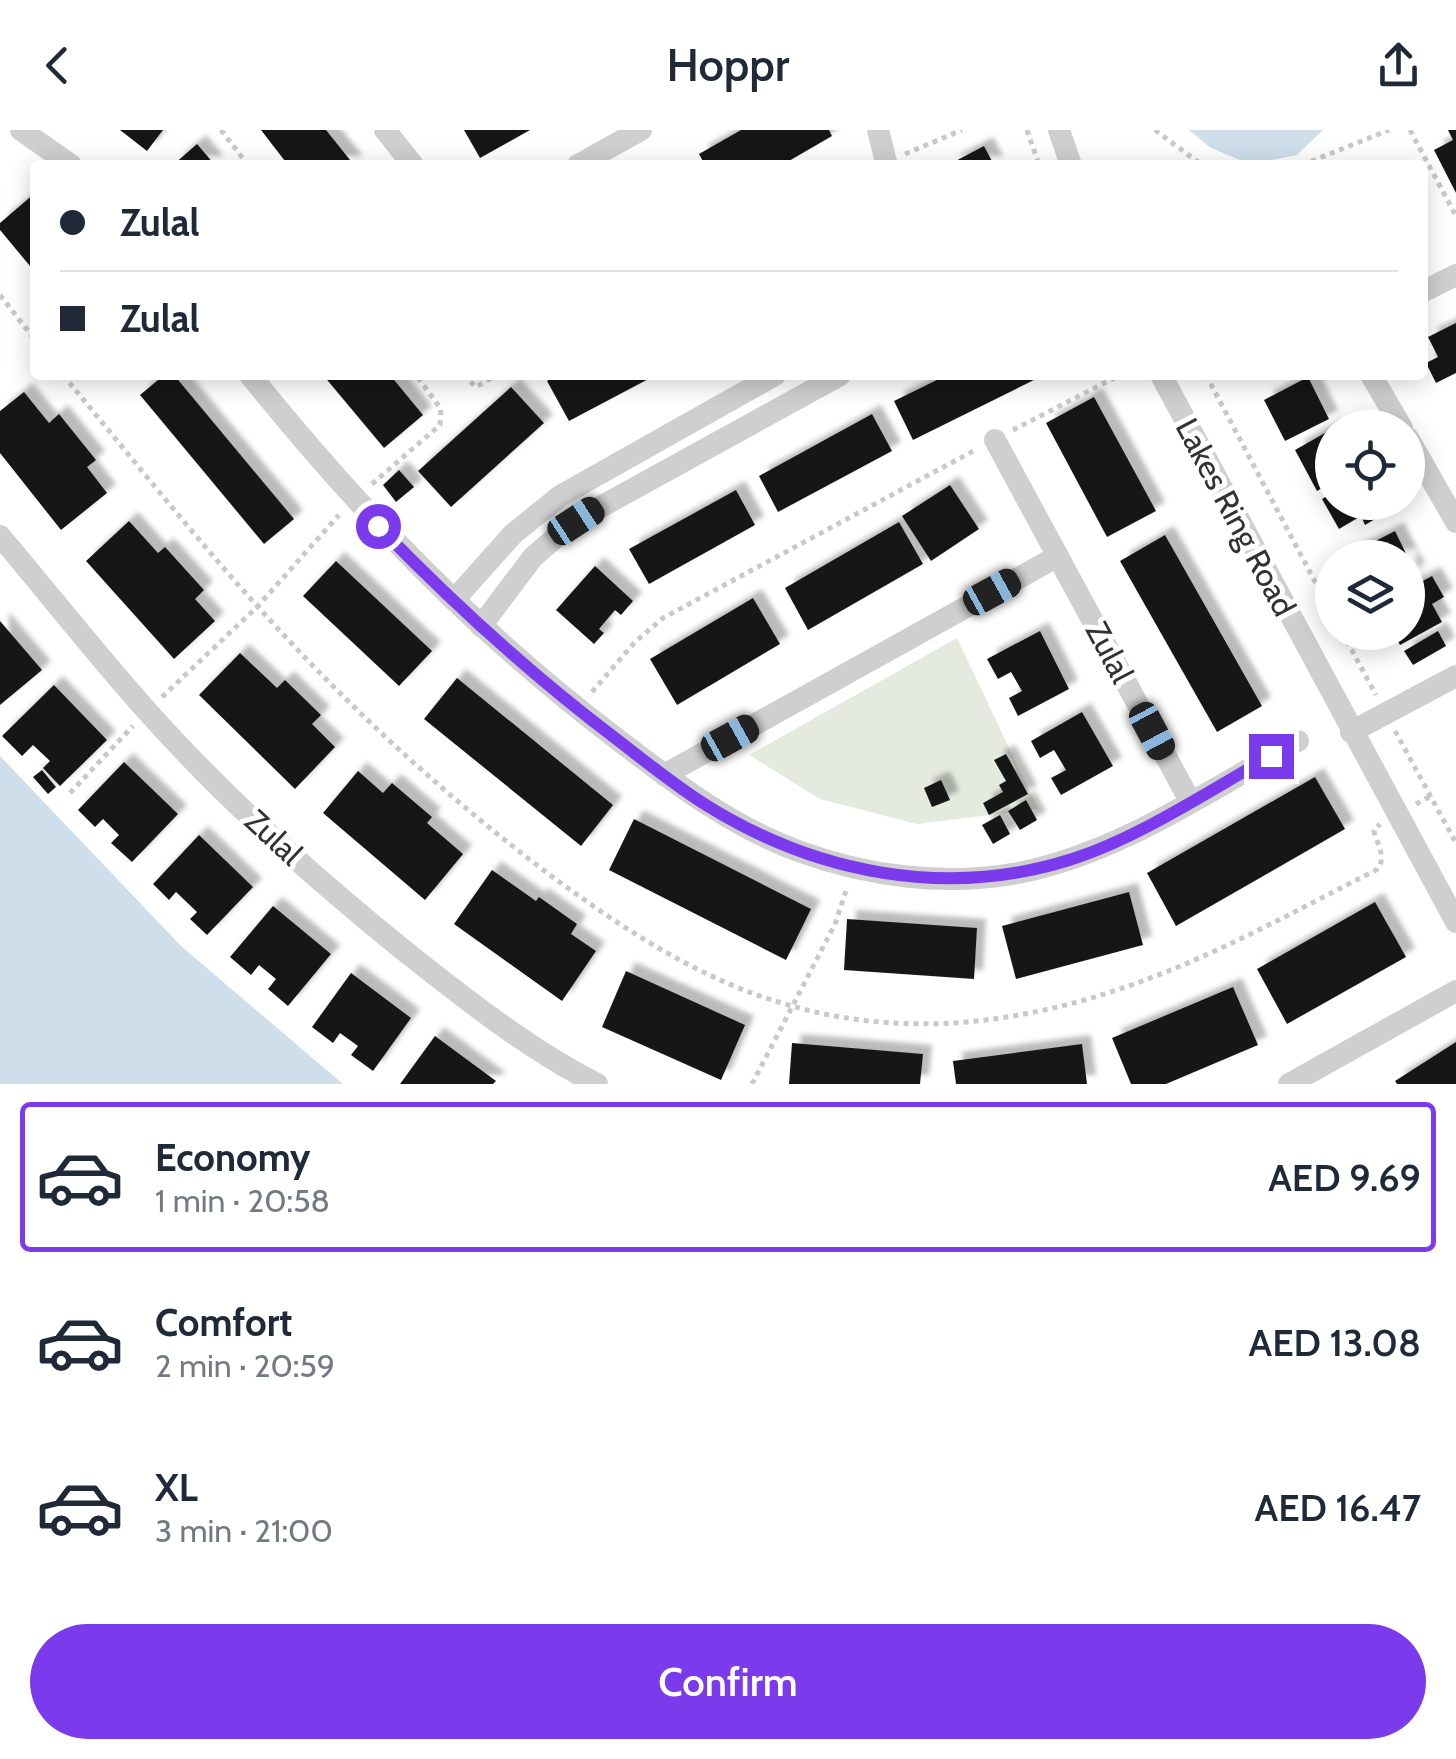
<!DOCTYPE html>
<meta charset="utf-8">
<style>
body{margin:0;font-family:Cabin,sans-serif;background:#f2f2f3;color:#1f2937;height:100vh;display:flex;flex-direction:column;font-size:38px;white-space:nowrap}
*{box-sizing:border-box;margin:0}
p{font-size:32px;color:#747a83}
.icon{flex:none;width:55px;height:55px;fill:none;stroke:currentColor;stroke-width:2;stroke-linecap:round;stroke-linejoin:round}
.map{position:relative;height:954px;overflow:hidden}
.panel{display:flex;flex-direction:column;background:#fff;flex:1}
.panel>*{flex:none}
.hud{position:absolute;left:30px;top:30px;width:1398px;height:220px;border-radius:10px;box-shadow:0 5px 25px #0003;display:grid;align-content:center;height:220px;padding:0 30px;background:#fff}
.controls{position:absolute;left:1315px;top:280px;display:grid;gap:20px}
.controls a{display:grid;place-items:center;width:110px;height:110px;border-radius:50%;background:#fff;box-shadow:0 5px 25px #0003;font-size:50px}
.end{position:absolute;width:45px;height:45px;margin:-22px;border:12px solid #7c3aed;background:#fff;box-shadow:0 0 0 5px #fff}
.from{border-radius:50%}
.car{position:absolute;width:30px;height:60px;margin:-30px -15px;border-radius:12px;box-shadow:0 0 8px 2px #0007;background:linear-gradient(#222 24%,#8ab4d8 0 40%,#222 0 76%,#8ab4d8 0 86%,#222 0)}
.hud b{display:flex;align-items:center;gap:35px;height:95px;font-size:38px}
.hud b+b{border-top:2px solid #e0e1e3}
.hud i{width:25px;height:25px;background:#1f2937}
ul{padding:18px 0 0;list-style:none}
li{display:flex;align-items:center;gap:30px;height:150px;margin:0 20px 15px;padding:0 10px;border:5px solid transparent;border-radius:10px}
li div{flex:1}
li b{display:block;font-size:38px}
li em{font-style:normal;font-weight:600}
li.selected{border-color:#7c3aed}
li>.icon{width:90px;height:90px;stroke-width:1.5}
.primary-button{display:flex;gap:20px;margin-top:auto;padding:20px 30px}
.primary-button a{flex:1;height:115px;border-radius:60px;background:#7c3aed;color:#fff;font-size:40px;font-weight:600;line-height:115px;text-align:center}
header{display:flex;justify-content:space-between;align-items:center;height:130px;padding:0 30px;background:#fff;font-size:45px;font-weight:600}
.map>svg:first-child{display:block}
</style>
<header><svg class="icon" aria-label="back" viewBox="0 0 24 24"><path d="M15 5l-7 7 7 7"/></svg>Hoppr<svg class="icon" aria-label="share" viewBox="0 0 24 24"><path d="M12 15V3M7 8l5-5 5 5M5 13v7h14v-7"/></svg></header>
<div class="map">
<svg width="1456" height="954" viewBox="0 0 1456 954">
<defs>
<filter id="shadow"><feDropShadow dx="9" dy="-9" stdDeviation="2.5" flood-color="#0004"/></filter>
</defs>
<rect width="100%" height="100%" fill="#fff"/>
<!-- green -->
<path fill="#e4eade" d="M957 508 1038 679 917 694 820 669 749 625Z"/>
<!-- water -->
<g fill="#cfdeeb">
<path d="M1189 0H1323L1297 25 1250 34 1211 18Z"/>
<path d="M0 626 181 816 343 954H0Z"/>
</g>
<!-- building -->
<g fill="#191919" filter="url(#shadow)">
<path d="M120 0H163L147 21Z"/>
<path d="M261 0H326L354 35H288Z"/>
<path d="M464 0H530L480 28Z"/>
<path d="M741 0H829L832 6 782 35H705L699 24Z"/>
<path d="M1448 0H1456V63L1434 20 1453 10Z"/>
<path d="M197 14 215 35H173Z"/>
<path d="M984 16 994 35H948Z"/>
<path d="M35 63V142L0 100V93Z"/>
<path d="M1456 193V243L1436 253 1426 233 1438 227 1428 207Z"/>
<path d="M164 245H174L294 389 264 414 140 265Z"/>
<path d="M323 245H390L423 285 384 318Z"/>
<path d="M558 245H656L569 291 547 251Z"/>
<path d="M947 245H1044L913 310 894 271Z"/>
<path d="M1308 247 1329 289 1285 311 1264 270Z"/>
<path d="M511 257 544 293 451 377 418 341Z"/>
<path d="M24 262 49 293 59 284 96 330 87 337 107 363 61 400 0 323V281Z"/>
<path d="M1094 267 1156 381 1107 407 1046 293Z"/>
<path d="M872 284 892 321 778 382 759 346Z"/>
<path d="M1332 299V352L1317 361 1295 320Z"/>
<path d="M399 340 414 357 396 372 383 355Z"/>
<path d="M950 355 979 399 931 431 902 386Z"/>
<path d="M736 360 755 395 649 454 629 419Z"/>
<path d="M1332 363V372H1382L1387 382 1365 395 1361 386 1339 399 1322 369Z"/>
<path d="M129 391 158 423 165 417 204 460 195 469 215 491 174 529 86 431Z"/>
<path d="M899 392 923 434 808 500 785 458Z"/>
<path d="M1395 401 1415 442 1408 446V428H1354L1352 423Z"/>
<path d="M1165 405 1262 576 1217 602 1120 431Z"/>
<path d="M336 431 432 521 399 556 303 466Z"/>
<path d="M595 436 633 471 621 485 615 480 599 499 604 503 594 514 556 480Z"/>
<path d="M1432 446 1444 467 1432 474 1442 492 1400 515 1393 502H1408V459Z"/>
<path d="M753 468 780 514 677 575 650 529Z"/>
<path d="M0 491 42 540 0 575Z"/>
<path d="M1040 501 1069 559 1018 586 1009 568 1022 561 1011 542 998 549 987 529Z"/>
<path d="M1438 501 1446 516 1413 535 1404 521Z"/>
<path d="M240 523 277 558 285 550 321 585 312 594 335 617 295 659 199 565Z"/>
<path d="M457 548 613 675 581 716 424 589Z"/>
<path d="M54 555 107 610 60 656 43 638 50 631 33 615 22 626 2 606Z"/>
<path d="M1082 582 1113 636 1061 665 1051 648 1066 640 1054 620 1040 628 1031 611Z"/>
<path d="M1006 624 1028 664 989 685 983 673 1003 662 999 655 1006 651 994 630Z"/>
<path d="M124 632 178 684 132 732 111 713 119 705 103 689 95 697 78 680Z"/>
<path d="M42 640 56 657 48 664 33 647Z"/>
<path d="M358 641 383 663 392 653 432 687 427 693 463 724 425 770 323 683Z"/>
<path d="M1315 647 1345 699 1176 796 1147 743Z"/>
<path d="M941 650 950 670 932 677 924 658Z"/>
<path d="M1026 670 1037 690 1020 700 1008 681Z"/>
<path d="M1000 685 1010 704 993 714 982 695Z"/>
<path d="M634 689 811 779 786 830 609 740Z"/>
<path d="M199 705 253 757 207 805 190 789 197 782 176 762 169 770 153 754Z"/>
<path d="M492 740 536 771 539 767 577 794 571 804 596 821 562 871 454 794Z"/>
<path d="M1129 762 1143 815 1016 849 1002 796Z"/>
<path d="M1375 772 1406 827 1287 894 1257 839Z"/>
<path d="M273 776 331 824 288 876 268 859 276 849 259 835 251 845 230 827Z"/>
<path d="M847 789 977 798 974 849 844 840Z"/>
<path d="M626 841 745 895 721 950 602 897Z"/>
<path d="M351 843 411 888 373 941 351 925 358 916 340 903 333 913 312 897Z"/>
<path d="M1233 857 1258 915 1166 954H1131L1112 908Z"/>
<path d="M435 906 496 951 493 954H400Z"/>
<path d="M1456 912V954H1397L1395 951Z"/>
<path d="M792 913 923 924 920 954H789Z"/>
<path d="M1082 914 1087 954H956L953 931Z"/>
</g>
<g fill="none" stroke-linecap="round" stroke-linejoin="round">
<!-- path -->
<g stroke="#c9c9c9" stroke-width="5" stroke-dasharray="5 5" stroke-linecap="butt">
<path d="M221 0 248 35"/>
<path d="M1027 0 1039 35"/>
<path d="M1155 0 1202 35"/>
<path d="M1410 0 1456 86"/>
<path d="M905 24 962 0"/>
<path d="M1302 35 1389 0"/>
<path d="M0 165 35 210"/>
<path d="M63 245C128 323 191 403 259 478 348 577 447 668 554 748 626 801 704 852 792 876 847 892 910 897 967 892 1124 877 1239 810 1376 740 1388 728 1377 715 1374 701L1380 694"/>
<path d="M463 245 476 257 497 245"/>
<path d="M1206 245 1332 484"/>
<path d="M1013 300 1120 245"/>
<path d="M372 354 440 295 441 279 416 245"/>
<path d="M1342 502 1376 565"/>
<path d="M592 562 635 512 663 488 977 319"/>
<path d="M162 567 257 477 339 385"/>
<path d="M1395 601 1456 713"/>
<path d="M70 663 133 596"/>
<path d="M1416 674 1431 666"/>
<path d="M752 954 835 794 846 761"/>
</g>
<!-- minor -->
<g stroke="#cfcfcf" stroke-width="22">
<path d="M21 0 71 35"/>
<path d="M385 0 413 35"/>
<path d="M878 0 886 32"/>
<path d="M1059 0 1071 35"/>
<path d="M578 35 641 0"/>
<path d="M1422 162 1456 145"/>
<path d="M250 245C361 383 479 505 621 612 677 655 734 698 801 722 870 747 946 756 1018 743 1118 724 1210 660 1298 611"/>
<path d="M1161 245 1456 792"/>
<path d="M1371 245 1402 298"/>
<path d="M1408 308 1456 392"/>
<path d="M995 310 1190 671"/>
<path d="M0 406C49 464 96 524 147 581 229 673 324 757 421 834 477 878 534 922 597 954"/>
<path d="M454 470 513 404 560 366 775 245"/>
<path d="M481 496 533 427 575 391 840 245"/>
<path d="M1351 602 1456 546"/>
<path d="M664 645 1058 426"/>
<path d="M1289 954 1456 861"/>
</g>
</g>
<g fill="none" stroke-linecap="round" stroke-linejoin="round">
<!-- route -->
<path stroke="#7c3aed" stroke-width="12" d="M378 396C451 471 530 544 615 608 645 631 674 655 706 675 815 743 945 769 1069 730 1135 710 1209 661 1271 626"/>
</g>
<g text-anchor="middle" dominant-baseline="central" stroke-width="10" stroke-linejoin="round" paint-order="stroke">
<!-- street labels -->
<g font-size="32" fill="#323232" stroke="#fff">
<text transform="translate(1236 387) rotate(62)">Lakes Ring Road</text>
<text transform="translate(1110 522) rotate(62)">Zulal</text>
<text transform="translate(274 707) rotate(43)">Zulal</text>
</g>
</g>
</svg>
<div class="controls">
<a><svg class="icon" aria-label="locate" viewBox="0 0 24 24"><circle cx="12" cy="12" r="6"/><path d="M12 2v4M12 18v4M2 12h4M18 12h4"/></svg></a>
<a><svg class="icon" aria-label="layers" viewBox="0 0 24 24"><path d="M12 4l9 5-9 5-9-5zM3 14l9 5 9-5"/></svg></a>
</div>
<i class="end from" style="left:378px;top:396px"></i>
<i class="end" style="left:1271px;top:626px"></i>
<i class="car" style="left:576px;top:391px;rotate:57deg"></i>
<i class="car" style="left:992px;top:462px;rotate:61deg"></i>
<i class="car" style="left:1152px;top:601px;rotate:152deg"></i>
<i class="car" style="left:730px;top:608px;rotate:61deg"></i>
<div class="hud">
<b><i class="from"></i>Zulal</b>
<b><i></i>Zulal</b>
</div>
</div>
<section class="panel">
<ul>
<li class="selected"><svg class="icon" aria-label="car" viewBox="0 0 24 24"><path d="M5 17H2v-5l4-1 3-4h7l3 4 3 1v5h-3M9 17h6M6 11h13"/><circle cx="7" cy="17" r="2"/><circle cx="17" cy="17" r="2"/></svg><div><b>Economy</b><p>1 min · 20:58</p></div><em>AED 9.69</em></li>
<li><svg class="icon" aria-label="car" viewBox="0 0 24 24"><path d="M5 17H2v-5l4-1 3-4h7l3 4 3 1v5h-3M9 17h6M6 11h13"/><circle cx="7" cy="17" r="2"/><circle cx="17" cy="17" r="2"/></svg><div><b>Comfort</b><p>2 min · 20:59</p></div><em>AED 13.08</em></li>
<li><svg class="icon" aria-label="car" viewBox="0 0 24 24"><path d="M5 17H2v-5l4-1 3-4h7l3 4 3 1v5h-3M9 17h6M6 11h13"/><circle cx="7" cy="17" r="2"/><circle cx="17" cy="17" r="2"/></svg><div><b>XL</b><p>3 min · 21:00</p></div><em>AED 16.47</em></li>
</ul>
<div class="primary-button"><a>Confirm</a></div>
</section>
